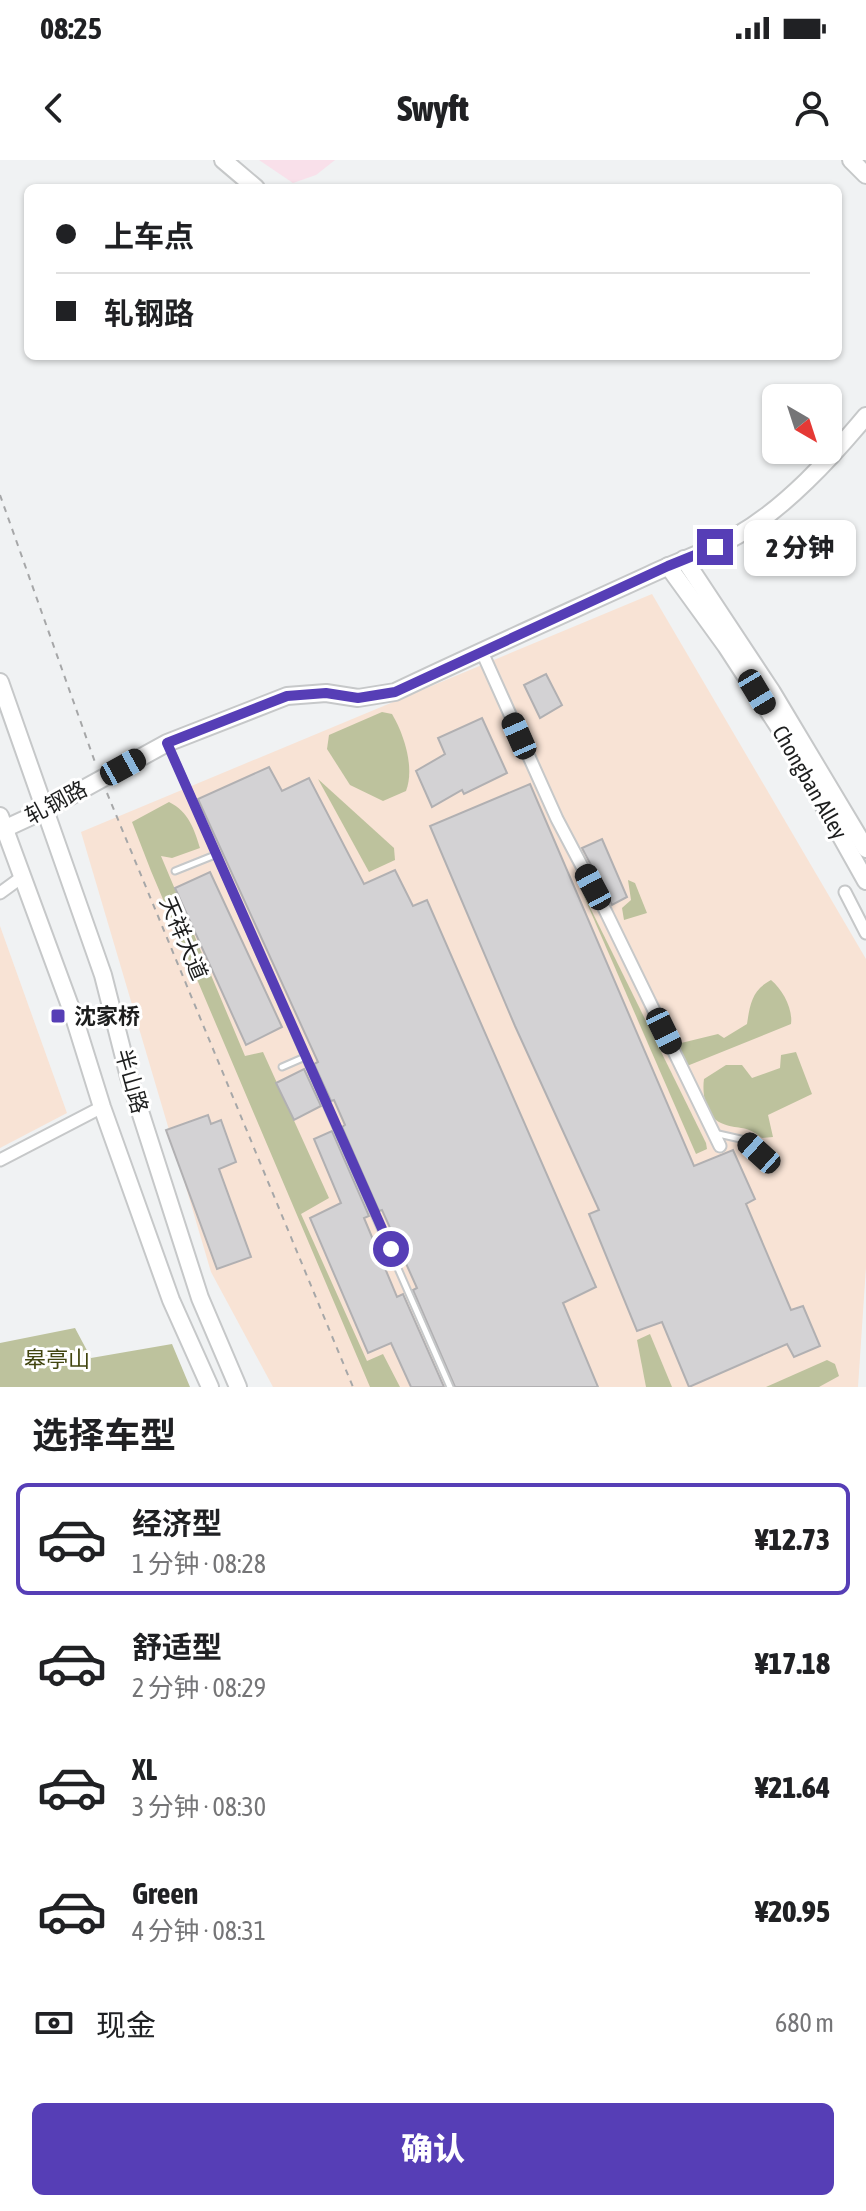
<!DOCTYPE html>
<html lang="zh">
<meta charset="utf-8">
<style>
body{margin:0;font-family:"Asap Condensed","Noto Sans SC",sans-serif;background:#f6f6f6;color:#202124;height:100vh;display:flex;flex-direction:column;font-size:30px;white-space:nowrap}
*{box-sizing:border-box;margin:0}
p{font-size:26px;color:#757577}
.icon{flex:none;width:44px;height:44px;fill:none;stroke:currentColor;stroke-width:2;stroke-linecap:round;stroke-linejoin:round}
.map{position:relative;height:1227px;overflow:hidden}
.details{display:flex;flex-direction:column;background:#fff;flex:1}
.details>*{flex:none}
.banner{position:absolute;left:24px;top:24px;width:818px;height:176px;border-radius:12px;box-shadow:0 2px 6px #0004;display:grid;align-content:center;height:176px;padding:0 32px;background:#fff}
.needle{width:52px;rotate:141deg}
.buttons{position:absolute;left:762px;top:224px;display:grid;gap:16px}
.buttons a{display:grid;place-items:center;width:80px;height:80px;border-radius:12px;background:#fff;box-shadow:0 2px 6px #0004;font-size:40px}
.end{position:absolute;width:36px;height:36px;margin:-18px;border:10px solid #563eb6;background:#fff;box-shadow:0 0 0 4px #fff}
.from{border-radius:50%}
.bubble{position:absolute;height:56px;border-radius:12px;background:#fff;box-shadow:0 2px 6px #0004;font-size:26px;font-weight:800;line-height:56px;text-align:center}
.car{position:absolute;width:24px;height:48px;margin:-24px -12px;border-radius:10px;box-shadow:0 0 6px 2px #0007;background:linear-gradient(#222 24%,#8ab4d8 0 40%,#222 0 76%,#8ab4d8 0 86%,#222 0)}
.banner b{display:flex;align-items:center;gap:28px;height:76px;font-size:30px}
.banner b+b{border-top:2px solid #e0e0e0}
.banner i{width:20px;height:20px;background:#202124}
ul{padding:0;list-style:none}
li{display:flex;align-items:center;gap:24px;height:112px;margin:0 16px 12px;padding:0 16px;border:4px solid transparent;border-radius:12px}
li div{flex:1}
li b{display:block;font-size:30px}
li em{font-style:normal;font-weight:800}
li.current{border-color:#563eb6}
li>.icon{width:72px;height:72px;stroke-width:1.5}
h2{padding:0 32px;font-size:36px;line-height:96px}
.pay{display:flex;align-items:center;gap:20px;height:88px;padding:0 32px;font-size:30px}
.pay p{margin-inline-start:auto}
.action{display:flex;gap:16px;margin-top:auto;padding:16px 32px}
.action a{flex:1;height:92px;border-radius:12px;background:#563eb6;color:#fff;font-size:32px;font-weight:800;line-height:92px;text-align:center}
.status{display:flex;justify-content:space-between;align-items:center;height:56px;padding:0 40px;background:#fff;direction:ltr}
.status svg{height:22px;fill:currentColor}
header{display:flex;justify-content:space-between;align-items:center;height:104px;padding:0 32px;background:#fff;font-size:36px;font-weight:800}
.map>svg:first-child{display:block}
</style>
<div class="status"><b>08:25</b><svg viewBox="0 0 49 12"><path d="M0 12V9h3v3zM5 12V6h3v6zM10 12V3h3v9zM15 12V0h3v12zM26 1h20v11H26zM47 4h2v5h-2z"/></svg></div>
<header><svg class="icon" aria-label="back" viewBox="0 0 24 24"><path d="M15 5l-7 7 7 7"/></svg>Swyft<svg class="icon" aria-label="person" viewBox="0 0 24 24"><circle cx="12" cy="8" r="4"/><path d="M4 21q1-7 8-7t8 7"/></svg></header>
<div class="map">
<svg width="866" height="1227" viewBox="0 0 866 1227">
<rect width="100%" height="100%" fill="#f0f2f3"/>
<!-- commercial -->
<path fill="#f9e0ea" d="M259 0H335L316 15 293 23Z"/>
<!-- industrial -->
<g fill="#f8e3d5">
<path d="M652 434 866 799V1107L858 1227H273L211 1112 81 672Z"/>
<path d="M0 766 67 953 0 988Z"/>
</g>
<!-- green -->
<g fill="#bdc29d">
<path d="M382 552 392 554C404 574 415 608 406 631L383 641 350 625 327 589 329 575Z"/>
<path d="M318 619 394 688 395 700 369 712Z"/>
<path d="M169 642C189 652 194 669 200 688L172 698 161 696 245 896 263 892 329 1038 301 1054 367 1201 383 1194 400 1227H370L151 711 132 662Z"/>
<path d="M628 720 635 723 647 753 624 760 622 748 631 740Z"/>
<path d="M579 725 706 983 707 989 696 994Z"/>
<path d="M771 820C783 830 793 849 791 864L687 906 677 884 718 874 724 878 747 864C750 844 752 830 771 820Z"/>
<path d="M796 892 812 934 768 955 773 977 762 978C744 963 738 971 721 963 705 956 702 933 704 919L726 905H742L752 918 780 908 781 895Z"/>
<path d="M75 1168 91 1198 172 1184 190 1227H0V1183Z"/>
<path d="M650 1174 672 1227H646L637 1180Z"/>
<path d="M827 1200 835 1204 839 1216 819 1227H766Z"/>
</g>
<!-- building -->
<g fill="#d3d2d4" stroke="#b1b0b2" stroke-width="2">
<path d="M546 514 562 545 540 558 524 525Z"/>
<path d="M482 558 507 613 464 634 462 630 432 647 416 611 445 594 438 578Z"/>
<path d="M269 607 282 631 309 618 364 724 395 710 413 746 427 740 596 1127 563 1143 598 1227H455L413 1130 417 1128 382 1050 379 1051 342 967 345 965 334 940 331 941 314 904 318 902 198 639Z"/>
<path d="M530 624 694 1006 733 990 755 1039 746 1044 791 1150 803 1146 820 1186 794 1197 787 1184 689 1227 662 1162 637 1171 589 1054 599 1050 515 866 430 666Z"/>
<path d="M602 679 627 737 612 745 582 688Z"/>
<path d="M210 712 282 867 246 885 175 728Z"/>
<path d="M304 909 321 946 294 960 276 923Z"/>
<path d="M208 955 211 964 221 960 236 1002 219 1009 251 1097 217 1109 166 970Z"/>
<path d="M332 971 369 1056 364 1058 397 1137 403 1134 444 1227H411L391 1183 368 1193 310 1058 341 1043 314 979Z"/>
</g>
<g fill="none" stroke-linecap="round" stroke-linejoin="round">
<!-- lane casing -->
<g stroke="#c6c8c9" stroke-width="9">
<g id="lane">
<path d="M169 587 450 1227"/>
<path d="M175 711 215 695"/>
<path d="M282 907 305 897"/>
<path d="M714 973 745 980 759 993"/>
</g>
</g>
<!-- street casing -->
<g stroke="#c6c8c9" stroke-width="15">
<g id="street">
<path d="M482 492 557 659 605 750 720 986"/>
<path d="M845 732 866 773"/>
<path d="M0 733 22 717"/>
<path d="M0 1000 102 947"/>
</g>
</g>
<!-- secondary casing -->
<g stroke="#c6c8c9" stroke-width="20">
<g id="secondary">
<path d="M223 0 256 28"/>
<path d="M851 0 866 15"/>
<path d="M684 399 772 532 866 689"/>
<path d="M668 406 726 486 784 575 866 721"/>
<path d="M0 522 103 815 129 917 200 1138 238 1227"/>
<path d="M0 656 73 854 102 947 171 1140 210 1227"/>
<path d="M4 669 45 650 167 583 287 536 326 533 358 538 395 532C479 492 564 454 649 415 678 401 710 391 738 375 786 347 830 299 866 256"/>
</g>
</g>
<!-- path -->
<g stroke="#a6a7a8" stroke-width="2" stroke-dasharray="6 6" stroke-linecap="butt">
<path d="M0 335 96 605"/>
<path d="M107 633 353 1227"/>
</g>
<!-- lane -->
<use href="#lane" stroke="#fff" stroke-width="5"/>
<!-- street -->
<use href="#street" stroke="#fff" stroke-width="11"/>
<!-- secondary -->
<use href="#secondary" stroke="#fff" stroke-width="16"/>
</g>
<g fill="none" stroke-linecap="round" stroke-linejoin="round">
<!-- route -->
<path stroke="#563eb6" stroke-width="10" d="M391 1089 167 583 287 536 326 533 358 538 395 532 668 406 715 387"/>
</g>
<!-- markers -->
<rect fill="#563eb6" stroke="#fff" stroke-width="3" x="50" y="848" width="16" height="16" rx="4"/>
<g text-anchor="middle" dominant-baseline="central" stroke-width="6" stroke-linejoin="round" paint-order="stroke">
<!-- street labels -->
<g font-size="22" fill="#1d1e1e" stroke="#fff">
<text transform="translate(810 622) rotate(60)">Chongban Alley</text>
<text transform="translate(56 642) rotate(-28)">轧钢路</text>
<text transform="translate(184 778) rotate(67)">天祥大道</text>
<text transform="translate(132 921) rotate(74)">半山路</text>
</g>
<!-- poi labels -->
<g font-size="22" font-weight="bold" fill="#1d1e1e" stroke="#fff" text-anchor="start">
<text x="74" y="856">沈家桥</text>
</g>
<!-- park labels -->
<g font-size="22" fill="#424610" stroke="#fff">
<text x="57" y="1199">皋亭山</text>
</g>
</g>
</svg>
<div class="buttons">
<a><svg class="needle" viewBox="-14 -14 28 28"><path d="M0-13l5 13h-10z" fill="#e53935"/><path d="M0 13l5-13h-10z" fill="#757577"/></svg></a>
</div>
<i class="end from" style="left:391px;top:1089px"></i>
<i class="end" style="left:715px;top:387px"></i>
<div class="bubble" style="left:744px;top:360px;width:112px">2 分钟</div>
<i class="car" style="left:757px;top:532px;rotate:149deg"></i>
<i class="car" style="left:519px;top:576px;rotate:336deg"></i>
<i class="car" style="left:123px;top:607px;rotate:61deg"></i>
<i class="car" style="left:593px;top:727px;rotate:332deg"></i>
<i class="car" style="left:664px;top:871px;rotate:154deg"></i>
<i class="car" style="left:759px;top:993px;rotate:312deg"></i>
<div class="banner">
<b><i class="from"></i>上车点</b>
<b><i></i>轧钢路</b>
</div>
</div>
<section class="details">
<h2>选择车型</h2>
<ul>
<li class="current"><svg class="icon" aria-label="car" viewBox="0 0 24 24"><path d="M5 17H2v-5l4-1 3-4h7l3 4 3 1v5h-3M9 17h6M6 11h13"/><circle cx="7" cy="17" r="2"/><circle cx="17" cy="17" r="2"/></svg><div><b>经济型</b><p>1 分钟 · 08:28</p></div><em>¥12.73</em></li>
<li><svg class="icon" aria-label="car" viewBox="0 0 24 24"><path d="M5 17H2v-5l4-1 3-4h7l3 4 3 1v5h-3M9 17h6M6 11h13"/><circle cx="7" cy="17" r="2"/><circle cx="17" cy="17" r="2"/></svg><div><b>舒适型</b><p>2 分钟 · 08:29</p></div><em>¥17.18</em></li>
<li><svg class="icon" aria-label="car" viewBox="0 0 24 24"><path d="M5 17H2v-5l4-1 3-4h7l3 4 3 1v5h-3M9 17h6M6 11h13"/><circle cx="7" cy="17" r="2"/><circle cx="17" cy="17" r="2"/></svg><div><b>XL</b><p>3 分钟 · 08:30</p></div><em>¥21.64</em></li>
<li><svg class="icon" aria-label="car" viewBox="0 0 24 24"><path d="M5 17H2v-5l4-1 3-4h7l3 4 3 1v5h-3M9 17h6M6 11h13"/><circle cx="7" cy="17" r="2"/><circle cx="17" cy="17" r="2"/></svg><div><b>Green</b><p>4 分钟 · 08:31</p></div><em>¥20.95</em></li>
</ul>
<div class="pay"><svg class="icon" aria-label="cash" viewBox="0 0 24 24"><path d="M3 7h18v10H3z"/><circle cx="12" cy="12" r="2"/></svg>现金<p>680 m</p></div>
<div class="action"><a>确认</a></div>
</section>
